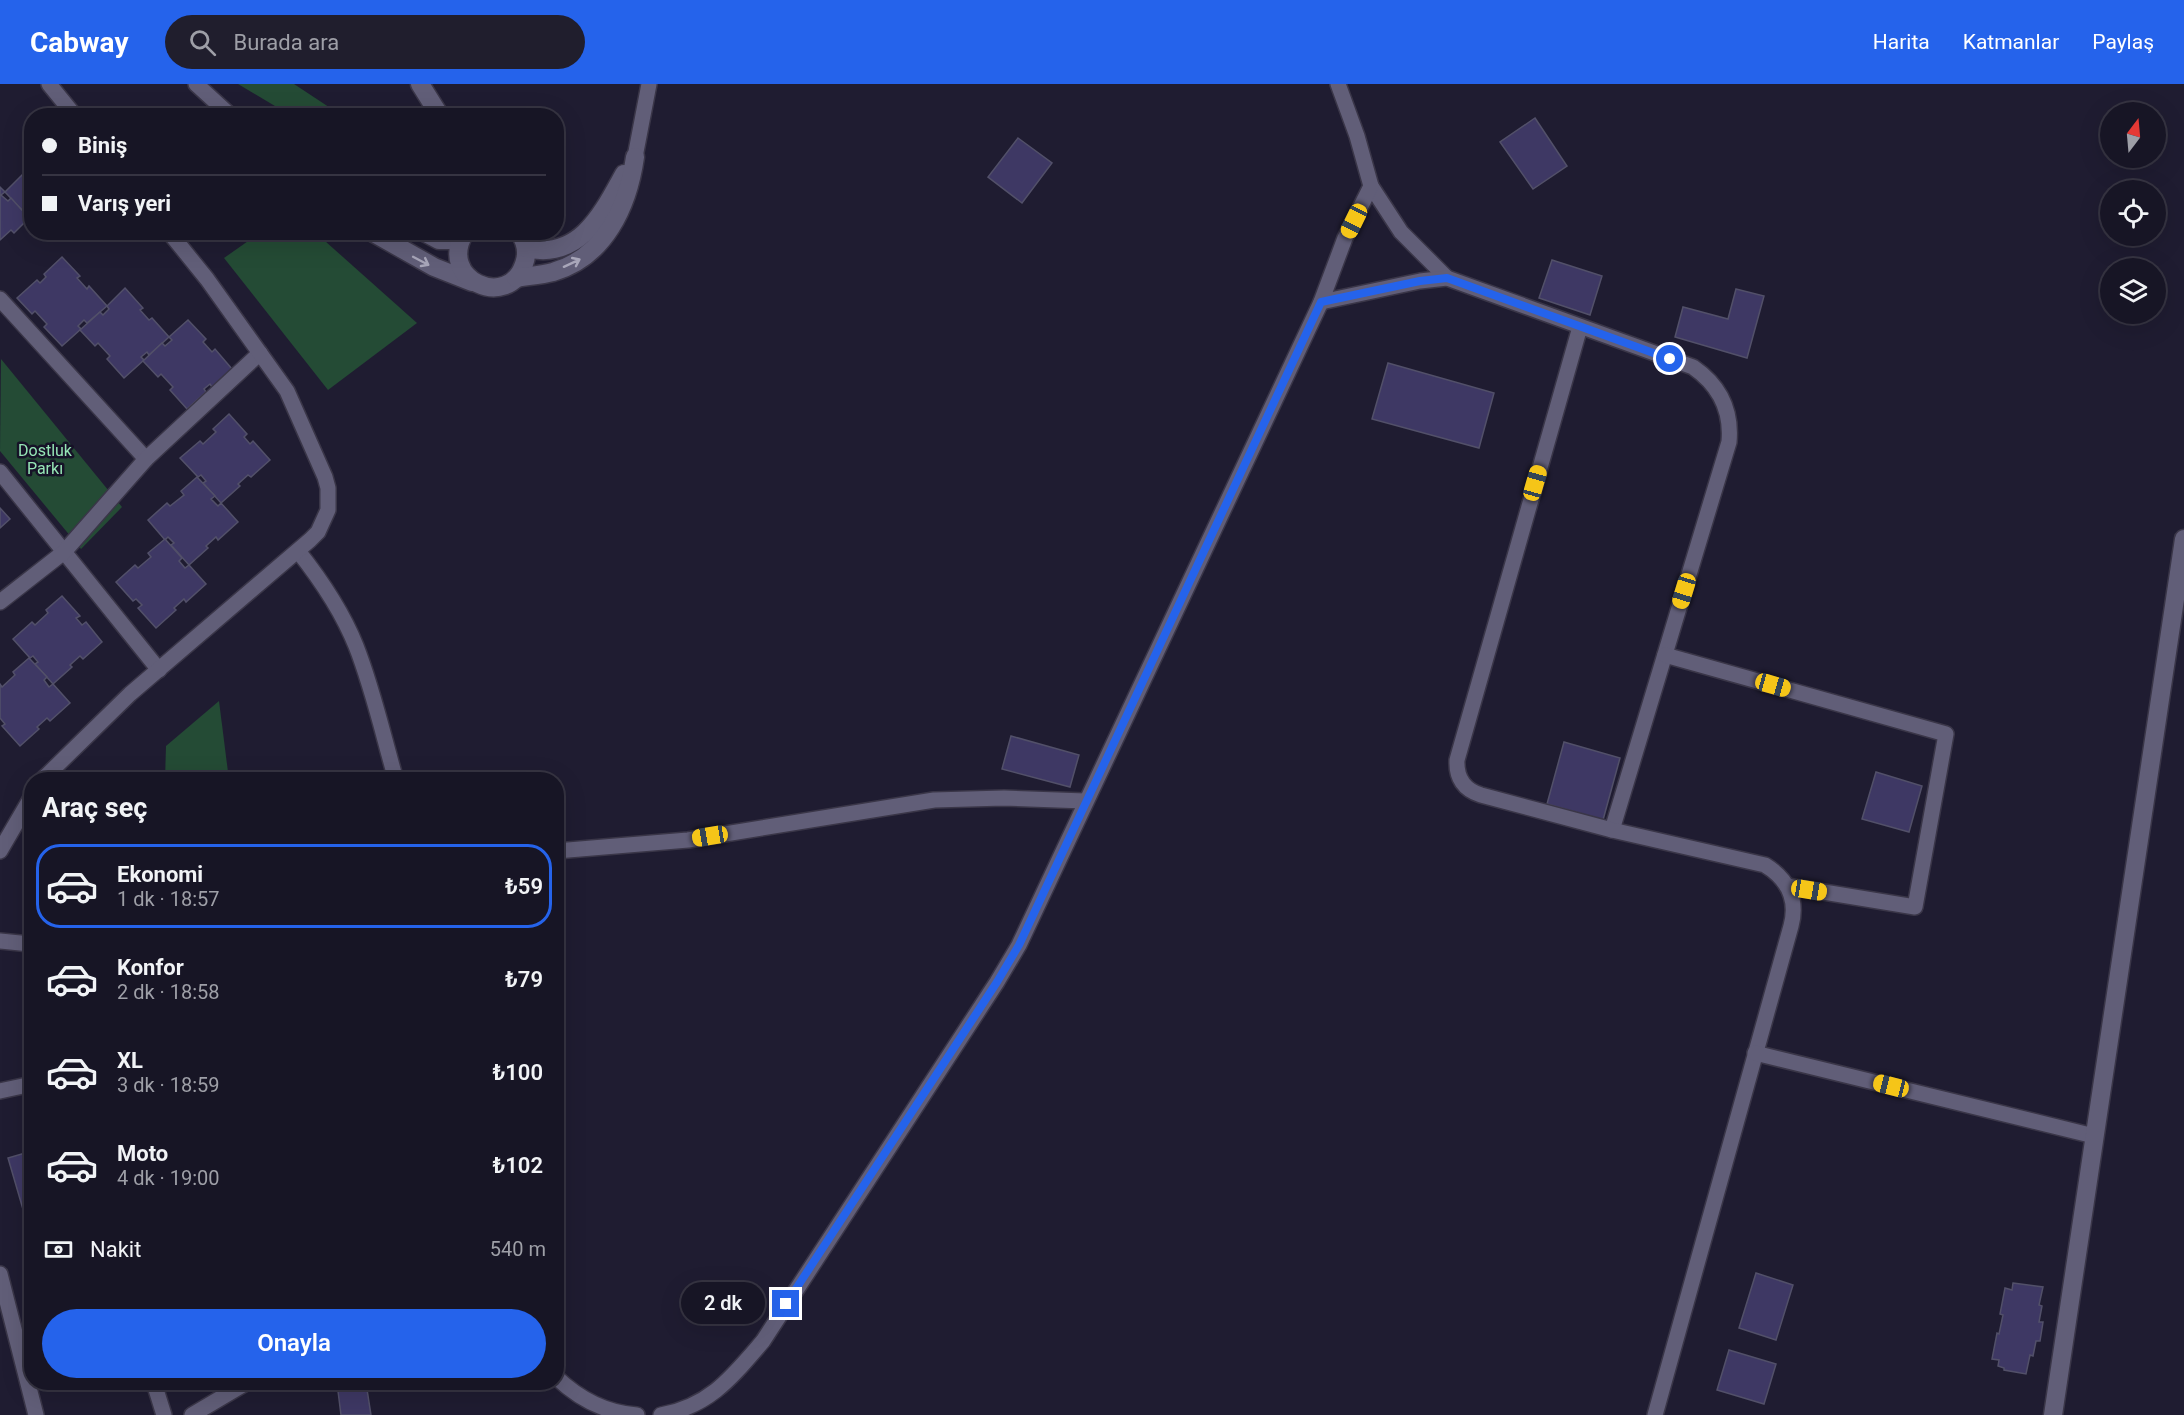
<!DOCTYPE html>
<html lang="tr">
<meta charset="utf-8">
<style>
body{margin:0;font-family:Roboto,sans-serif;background:#201e2d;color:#f1f3f6;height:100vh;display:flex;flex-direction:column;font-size:22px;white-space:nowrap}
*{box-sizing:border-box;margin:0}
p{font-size:20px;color:#9e9fa7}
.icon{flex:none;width:33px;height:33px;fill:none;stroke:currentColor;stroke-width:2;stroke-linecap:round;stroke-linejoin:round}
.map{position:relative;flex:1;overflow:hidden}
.side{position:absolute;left:24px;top:688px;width:540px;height:618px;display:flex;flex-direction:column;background:#171525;border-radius:24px;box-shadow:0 6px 24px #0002,0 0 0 2px #363442}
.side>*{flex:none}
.top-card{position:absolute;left:24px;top:24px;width:540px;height:132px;border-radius:24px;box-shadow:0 6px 24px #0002,0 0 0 2px #363442;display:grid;align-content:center;height:132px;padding:0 18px;background:#171525}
.needle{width:39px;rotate:16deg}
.controls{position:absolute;left:2100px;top:18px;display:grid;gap:12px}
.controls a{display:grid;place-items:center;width:66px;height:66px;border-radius:50%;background:#171525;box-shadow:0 6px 24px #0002,0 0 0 2px #363442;font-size:30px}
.end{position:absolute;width:27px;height:27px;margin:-14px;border:8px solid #2563eb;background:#fff;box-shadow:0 0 0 3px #fff}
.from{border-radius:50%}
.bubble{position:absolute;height:42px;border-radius:21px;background:#171525;box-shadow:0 6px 24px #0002,0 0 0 2px #363442;font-size:20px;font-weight:600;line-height:42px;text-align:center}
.car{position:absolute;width:18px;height:36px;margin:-18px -9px;border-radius:8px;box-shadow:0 0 4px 2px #0007;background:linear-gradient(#f5c518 24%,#345 0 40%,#f5c518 0 76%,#345 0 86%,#f5c518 0)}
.top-card b{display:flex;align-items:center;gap:21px;height:57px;font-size:22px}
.top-card b+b{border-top:2px solid #363442}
.top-card i{width:15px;height:15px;background:#f1f3f6}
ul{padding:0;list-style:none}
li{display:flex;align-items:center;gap:18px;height:84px;margin:0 12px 9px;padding:0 6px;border:3px solid transparent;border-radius:24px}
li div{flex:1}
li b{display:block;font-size:22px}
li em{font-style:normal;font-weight:600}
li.selected{border-color:#2563eb}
li>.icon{width:54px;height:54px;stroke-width:1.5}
h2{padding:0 18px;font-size:27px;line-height:72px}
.pay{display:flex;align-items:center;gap:15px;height:66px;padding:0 18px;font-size:22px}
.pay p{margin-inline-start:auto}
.button{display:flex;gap:12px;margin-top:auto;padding:12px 18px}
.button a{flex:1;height:69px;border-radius:36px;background:#2563eb;color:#fff;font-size:24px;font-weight:600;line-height:69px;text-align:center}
header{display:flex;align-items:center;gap:36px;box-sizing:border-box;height:84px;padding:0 30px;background:#2563eb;color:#fff}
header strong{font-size:28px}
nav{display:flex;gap:33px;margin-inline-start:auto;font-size:21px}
.search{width:420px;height:54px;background:#201e2d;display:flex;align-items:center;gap:15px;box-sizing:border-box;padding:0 21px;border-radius:33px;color:#9e9fa7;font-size:22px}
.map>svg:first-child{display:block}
</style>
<header>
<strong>Cabway</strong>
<div class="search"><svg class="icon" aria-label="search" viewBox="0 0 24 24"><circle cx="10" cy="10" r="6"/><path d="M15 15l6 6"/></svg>Burada ara</div>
<nav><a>Harita</a><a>Katmanlar</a><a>Paylaş</a></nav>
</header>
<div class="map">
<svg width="2184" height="1331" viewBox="0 0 2184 1331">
<rect width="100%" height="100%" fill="#1f1c31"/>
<!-- green -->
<g fill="#244b35">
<path d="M238 0H294L341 31H290Z"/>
<path d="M261 148 316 149 417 239 328 306 224 174Z"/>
<path d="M1 275 122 423 81 465 0 367Z"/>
<path d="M219 617 229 696H165L166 662Z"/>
</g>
<!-- building -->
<g fill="#3e3864" stroke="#525069" stroke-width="1.5">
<path d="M1535 34 1567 82 1533 105 1500 58Z"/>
<path d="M1018 54 1052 79 1022 119 988 93Z"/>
<path d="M32 86V130L26 124 23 127 5 108 23 90 25 92Z"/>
<path d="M0 103 5 108 1 111 8 117 11 114 29 134 14 149 11 146 0 156Z"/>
<path d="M62 173 80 192 77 194 87 205 89 202 107 222 87 239 84 236 78 242 81 245 62 262 44 243 47 240 35 227 32 230 17 214 37 196 40 199 46 193 44 190Z"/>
<path d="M1552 176 1602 192 1590 231 1539 214Z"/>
<path d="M125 204 143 224 140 226 149 236 152 234 169 253 149 271 147 268 141 273 144 276 124 294 107 275 110 272 98 259 95 262 80 246 100 228 103 231 109 225 107 222Z"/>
<path d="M1736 205 1764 212 1747 274 1675 253 1683 223 1728 235Z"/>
<path d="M188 236 206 255 203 258 212 268 215 265 232 285 212 303 210 300 204 305 206 308 187 325 170 306 173 303 161 290 158 293 143 277 162 259 165 262 172 256 169 253Z"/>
<path d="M1388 279 1494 309 1479 364 1372 335Z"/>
<path d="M229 330 247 350 244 353 250 360 253 357 270 376 251 393 248 391 238 400 240 402 221 419 203 399 206 397 201 391 198 393 180 374 200 357 203 360 216 348 213 345Z"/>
<path d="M197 393 215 412 211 415 218 422 221 419 238 438 218 456 216 453 206 462 208 464 189 481 171 461 174 459 168 453 165 456 148 436 167 419 170 422 184 411 181 407Z"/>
<path d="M0 424 10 435 0 444Z"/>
<path d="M165 455 182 474 179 477 185 484 189 481 206 500 186 518 184 515 174 524 176 526 156 544 138 524 142 521 136 515 133 517 116 498 135 481 138 484 151 473 148 469Z"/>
<path d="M62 512 80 532 76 534 82 541 86 538 102 558 83 575 80 572 70 581 72 583 53 600 35 580 38 578 33 572 30 574 13 555 32 538 35 541 48 529 46 526Z"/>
<path d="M29 574 47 593 44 596 49 603 53 600 70 619 50 637 47 634 37 643 39 645 20 662 2 642 5 640 0 634V600L2 603 15 591 13 588Z"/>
<path d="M1011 652 1079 671 1070 703 1002 685Z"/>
<path d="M1564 658 1620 674 1603 736 1547 720Z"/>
<path d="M1876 688 1922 702 1909 748 1862 735Z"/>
<path d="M32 1067V1156L8 1074Z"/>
<path d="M1756 1189 1793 1201 1776 1256 1739 1244Z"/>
<path d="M2013 1199 2043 1203 2039 1221 2042 1222 2039 1238H2043L2040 1257H2036L2033 1272 2030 1271 2026 1290 2004 1286V1284L1998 1282 1999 1276 1992 1275 1997 1249 1999 1250 2003 1231 2000 1230 2005 1204 2012 1206Z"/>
<path d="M1729 1266 1776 1280 1764 1320 1717 1306Z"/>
<path d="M337 1299H366L371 1331H341Z"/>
</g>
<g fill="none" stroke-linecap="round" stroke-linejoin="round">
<!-- street casing -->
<g stroke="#3a3648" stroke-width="18">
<g id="street">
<path d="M49 0 75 32"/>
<path d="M196 0 231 32"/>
<path d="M635 73 649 0"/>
<path d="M1371 102 1401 148 1447 194"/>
<path d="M0 215 146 375"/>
<path d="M1321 218 1420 197 1447 194 1693 283C1719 301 1732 325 1729 358L1612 746"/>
<path d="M1580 243 1457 676C1456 694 1464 706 1481 711L1612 746 1765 781C1788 795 1798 816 1791 842L1655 1331"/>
<path d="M0 388 159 586"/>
<path d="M298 467C321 496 342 527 356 562 373 605 383 651 396 696"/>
<path d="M0 518 64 468 146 375 260 269"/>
<path d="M1665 571 1946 650 1915 823 1787 802"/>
<path d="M42 696 130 610 310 456 318 448 328 426V404L325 393 287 307 207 195 169 148"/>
<path d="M0 767 32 712"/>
<path d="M556 767 688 756 934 716 1004 714 1085 717"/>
<path d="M0 857 30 860 32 867"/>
<path d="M1755 969 2094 1052"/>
<path d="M0 1007 32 1000"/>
<path d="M0 1190 36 1331"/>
<path d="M556 1293C578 1314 606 1329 637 1331"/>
<path d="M154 1299 164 1331"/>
<path d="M192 1331 246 1299"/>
<path d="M661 1331C710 1322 732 1293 763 1257L997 898 1019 861 1321 218 1345 154 1371 102 1357 52 1338 0"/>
</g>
</g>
<!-- secondary casing -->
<g stroke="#3a3648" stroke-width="21">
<g id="secondary">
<path d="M420 0 440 32"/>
<path d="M372 148 434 183 472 198"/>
<path d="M424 148 439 156H460"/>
<path d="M465 148C436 196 509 227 524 180 528 169 526 158 519 148"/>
<path d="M526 164C580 177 603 128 624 90"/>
<path d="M516 194C528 192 541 191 553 188 605 173 628 122 635 73"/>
<path d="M2053 1331 2184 455"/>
</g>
</g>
<!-- street -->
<use href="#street" stroke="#615e78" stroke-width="15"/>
<!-- secondary -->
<use href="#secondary" stroke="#615e78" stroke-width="18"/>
</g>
<!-- one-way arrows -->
<defs><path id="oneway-shaft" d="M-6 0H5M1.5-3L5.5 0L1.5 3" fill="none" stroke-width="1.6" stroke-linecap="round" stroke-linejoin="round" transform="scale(1.5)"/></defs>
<g stroke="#a8a6b9">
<use href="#oneway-shaft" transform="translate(421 177) rotate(28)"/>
<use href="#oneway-shaft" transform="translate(572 179) rotate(-25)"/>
</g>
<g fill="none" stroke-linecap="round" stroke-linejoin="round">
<!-- route -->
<path stroke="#2563eb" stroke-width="8" d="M786 1220 997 898 1019 861 1321 218 1420 197 1447 194 1670 275"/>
</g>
<g text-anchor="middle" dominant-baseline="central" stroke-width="5" stroke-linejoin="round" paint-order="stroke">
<!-- park labels -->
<g font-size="16" fill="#95e5b5" stroke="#161227">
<text x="45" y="366">Dostluk<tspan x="45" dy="18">Parkı</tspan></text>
</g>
</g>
</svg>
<div class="controls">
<a><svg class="needle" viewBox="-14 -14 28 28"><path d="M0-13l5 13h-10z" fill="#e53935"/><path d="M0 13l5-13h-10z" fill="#9e9fa7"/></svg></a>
<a><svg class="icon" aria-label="locate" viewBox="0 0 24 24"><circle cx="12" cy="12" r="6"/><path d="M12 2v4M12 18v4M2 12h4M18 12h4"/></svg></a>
<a><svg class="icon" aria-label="layers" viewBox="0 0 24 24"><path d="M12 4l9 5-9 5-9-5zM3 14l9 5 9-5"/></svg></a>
</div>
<i class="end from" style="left:1670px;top:275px"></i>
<i class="end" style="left:786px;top:1220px"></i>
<div class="bubble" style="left:681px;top:1198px;width:84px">2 dk</div>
<i class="car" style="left:1354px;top:137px;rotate:206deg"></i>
<i class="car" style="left:1535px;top:399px;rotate:16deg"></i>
<i class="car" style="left:1684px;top:507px;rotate:197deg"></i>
<i class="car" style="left:1773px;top:601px;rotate:106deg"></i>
<i class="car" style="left:710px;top:752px;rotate:261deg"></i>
<i class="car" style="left:1809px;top:806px;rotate:99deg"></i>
<i class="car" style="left:1891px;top:1002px;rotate:284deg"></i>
<div class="top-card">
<b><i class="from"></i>Biniş</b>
<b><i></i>Varış yeri</b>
</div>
<section class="side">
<h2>Araç seç</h2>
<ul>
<li class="selected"><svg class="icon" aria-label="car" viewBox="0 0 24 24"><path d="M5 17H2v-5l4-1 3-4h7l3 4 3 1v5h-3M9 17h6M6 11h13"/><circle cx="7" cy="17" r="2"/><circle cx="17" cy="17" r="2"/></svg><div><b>Ekonomi</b><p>1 dk · 18:57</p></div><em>₺59</em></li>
<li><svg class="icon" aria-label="car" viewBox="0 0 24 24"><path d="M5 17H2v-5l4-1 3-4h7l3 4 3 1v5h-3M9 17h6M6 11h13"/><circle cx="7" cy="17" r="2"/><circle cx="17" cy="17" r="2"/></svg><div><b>Konfor</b><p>2 dk · 18:58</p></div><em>₺79</em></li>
<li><svg class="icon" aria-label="car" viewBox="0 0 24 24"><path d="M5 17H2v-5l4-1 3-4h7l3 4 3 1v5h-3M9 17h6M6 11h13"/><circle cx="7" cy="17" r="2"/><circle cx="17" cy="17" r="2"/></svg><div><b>XL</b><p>3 dk · 18:59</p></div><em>₺100</em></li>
<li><svg class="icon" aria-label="car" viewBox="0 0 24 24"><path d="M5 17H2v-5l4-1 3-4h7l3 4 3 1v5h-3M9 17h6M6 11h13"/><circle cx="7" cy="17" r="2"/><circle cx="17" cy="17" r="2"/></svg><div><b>Moto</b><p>4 dk · 19:00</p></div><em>₺102</em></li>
</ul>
<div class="pay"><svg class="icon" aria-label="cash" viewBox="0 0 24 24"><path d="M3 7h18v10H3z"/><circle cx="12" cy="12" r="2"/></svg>Nakit<p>540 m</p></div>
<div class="button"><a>Onayla</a></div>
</section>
</div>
